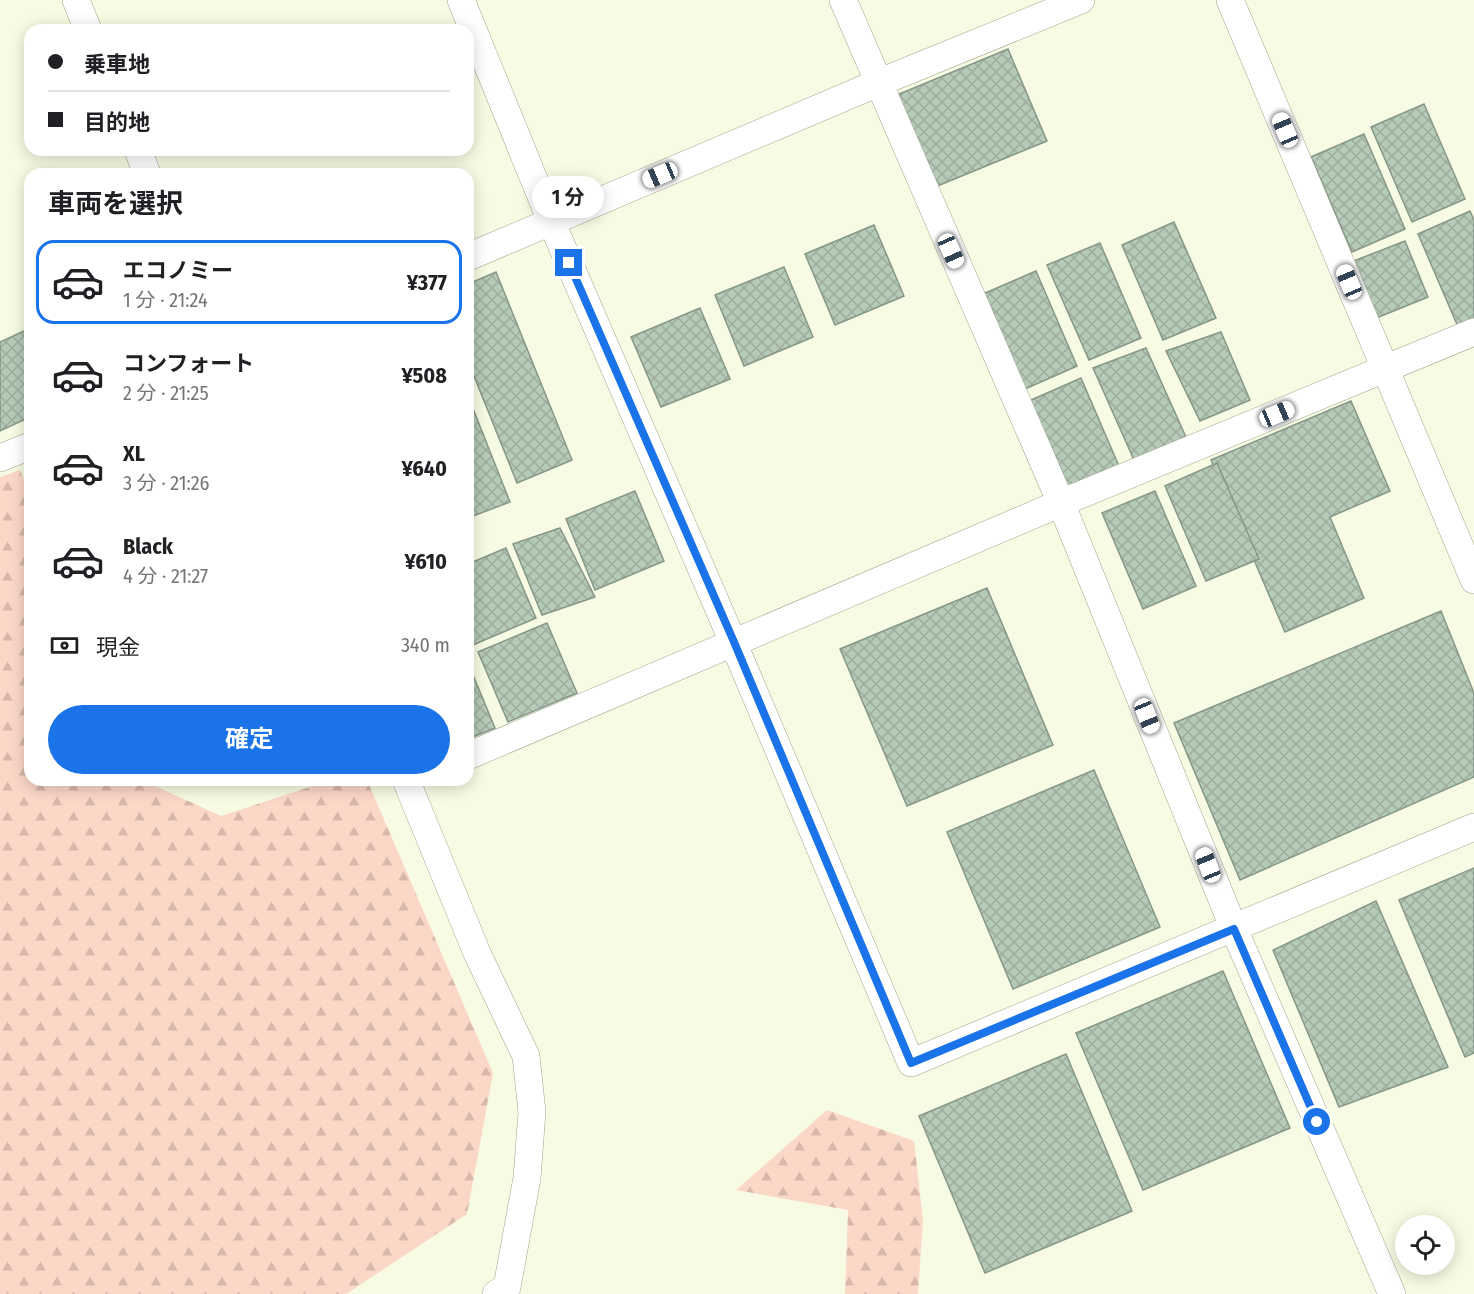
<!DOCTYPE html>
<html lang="ja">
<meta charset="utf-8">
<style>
body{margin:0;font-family:"Fira Sans Condensed","Noto Sans JP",sans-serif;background:#f2f2f2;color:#202124;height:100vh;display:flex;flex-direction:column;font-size:22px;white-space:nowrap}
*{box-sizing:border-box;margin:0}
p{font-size:20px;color:#757577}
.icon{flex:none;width:33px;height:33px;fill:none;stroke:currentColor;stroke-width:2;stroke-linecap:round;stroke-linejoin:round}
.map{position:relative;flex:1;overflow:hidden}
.side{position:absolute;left:24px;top:168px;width:450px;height:618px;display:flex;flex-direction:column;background:#fff;border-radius:18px;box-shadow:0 3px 15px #0003}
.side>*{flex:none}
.guide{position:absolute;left:24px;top:24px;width:450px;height:132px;border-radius:18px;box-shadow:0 3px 15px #0003;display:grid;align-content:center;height:132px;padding:0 24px;background:#fff}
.tools{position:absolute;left:1395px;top:1215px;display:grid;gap:12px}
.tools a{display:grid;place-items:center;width:60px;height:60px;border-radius:50%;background:#fff;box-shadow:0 3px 15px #0003;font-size:30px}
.end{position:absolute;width:27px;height:27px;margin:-14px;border:8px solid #1a73e8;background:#fff;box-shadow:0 0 0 3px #fff}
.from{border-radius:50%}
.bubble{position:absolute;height:42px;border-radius:21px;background:#fff;box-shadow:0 3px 15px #0003;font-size:20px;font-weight:700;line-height:42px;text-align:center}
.car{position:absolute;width:18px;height:36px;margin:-18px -9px;border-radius:8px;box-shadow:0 0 4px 2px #0007;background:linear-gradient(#fff 24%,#345 0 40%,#fff 0 76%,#345 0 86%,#fff 0)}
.guide b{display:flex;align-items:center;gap:21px;height:57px;font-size:22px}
.guide b+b{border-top:2px solid #e0e0e0}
.guide i{width:15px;height:15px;background:#202124}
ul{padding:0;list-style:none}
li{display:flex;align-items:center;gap:18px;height:84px;margin:0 12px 9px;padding:0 12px;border:3px solid transparent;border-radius:18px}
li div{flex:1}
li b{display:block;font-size:22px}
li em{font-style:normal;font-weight:700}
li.current{border-color:#1a73e8}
li>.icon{width:54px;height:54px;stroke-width:1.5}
h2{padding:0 24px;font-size:27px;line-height:72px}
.pay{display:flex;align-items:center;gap:15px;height:66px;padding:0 24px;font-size:22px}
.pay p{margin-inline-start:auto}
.primary-button{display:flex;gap:12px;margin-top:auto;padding:12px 24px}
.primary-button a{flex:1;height:69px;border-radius:36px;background:#1a73e8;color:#fff;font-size:24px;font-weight:700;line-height:69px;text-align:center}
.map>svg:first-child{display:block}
</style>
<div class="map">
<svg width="1474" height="1294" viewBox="0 0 1474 1294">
<defs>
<pattern id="forest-firs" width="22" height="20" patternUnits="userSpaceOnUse" patternTransform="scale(1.5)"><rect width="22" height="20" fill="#fbd7c8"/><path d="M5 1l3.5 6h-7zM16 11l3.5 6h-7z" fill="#d7b8ab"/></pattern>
<pattern id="building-cross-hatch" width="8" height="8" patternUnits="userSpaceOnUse" patternTransform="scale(1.5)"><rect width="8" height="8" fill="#b6cab8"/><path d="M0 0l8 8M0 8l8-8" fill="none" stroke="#9cad9e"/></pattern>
</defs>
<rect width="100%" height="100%" fill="#f8fbe3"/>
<!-- forest -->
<g fill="url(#forest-firs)">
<path d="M20 470 30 493V780H152L155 786 221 816 331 780H367L493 1073 467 1214 346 1294H0V477Z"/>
<path d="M827 1110 914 1141 923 1220 918 1294H845L848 1210 736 1190Z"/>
</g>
<!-- building -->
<g fill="url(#building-cross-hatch)" stroke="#859787" stroke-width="1.5">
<path d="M1008 49 1047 141 935 187 897 95Z"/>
<path d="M1424 104 1465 199 1412 222 1371 127Z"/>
<path d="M1364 134 1405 229 1352 252 1311 157Z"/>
<path d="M1470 211 1474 220V323L1459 329 1418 234Z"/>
<path d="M1174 222 1216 318 1163 340 1122 245Z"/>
<path d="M874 225 904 296 835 325 805 254Z"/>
<path d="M1405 241 1428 297 1374 319 1351 262Z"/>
<path d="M1100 243 1141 338 1089 360 1047 265Z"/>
<path d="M784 267 813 337 744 366 715 295Z"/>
<path d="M1036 271 1077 366 1025 389 983 294Z"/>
<path d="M496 272 572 460 517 483 468 361V284Z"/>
<path d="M700 308 730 379 661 407 631 337Z"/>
<path d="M24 331 30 344V417L0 431V342Z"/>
<path d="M1221 332 1250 400 1200 421 1166 351Z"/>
<path d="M1146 348 1186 437 1134 460 1093 368Z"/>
<path d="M1081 378 1122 473 1070 496 1029 401Z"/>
<path d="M468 396 510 502 468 518Z"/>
<path d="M1351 401 1390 491 1330 517 1364 598 1285 632 1211 460Z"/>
<path d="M1217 463 1259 559 1206 581 1165 486Z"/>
<path d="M635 491 664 561 595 590 566 519Z"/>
<path d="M1155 491 1196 586 1143 609 1102 513Z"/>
<path d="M560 528 595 597 542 615 513 544Z"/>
<path d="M506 548 536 618 468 647V564Z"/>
<path d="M987 588 1053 745 907 806 840 649Z"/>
<path d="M1441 611 1474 693V777L1240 880 1174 723Z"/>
<path d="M547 623 577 693 508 722 478 652Z"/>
<path d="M468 663 495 728 468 739Z"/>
<path d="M1094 770 1160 927 1013 989 947 832Z"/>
<path d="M1474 868V1053L1465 1057 1399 900Z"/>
<path d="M1376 901 1448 1067 1339 1107 1273 950Z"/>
<path d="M1223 971 1290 1128 1143 1190 1076 1033Z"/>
<path d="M1066 1054 1132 1211 985 1273 919 1116Z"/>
</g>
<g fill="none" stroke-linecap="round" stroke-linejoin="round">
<!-- minor casing -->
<g stroke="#a0a38c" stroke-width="28">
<g id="minor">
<path d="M76 0 88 30"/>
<path d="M461 0 551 221 733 642 911 1063 1474 827"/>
<path d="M843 0 1061 503 1234 929 1392 1294"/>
<path d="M1230 0 1474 580"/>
<path d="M138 150 147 174"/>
<path d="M468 257 878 83 1081 0"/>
<path d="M0 458 30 446"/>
<path d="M468 756 1061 503 1474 332"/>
<path d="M406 780 477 953 526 1056 532 1112 527 1178 507 1287 496 1294"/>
</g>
</g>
<!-- minor -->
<use href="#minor" stroke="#fff" stroke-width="27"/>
</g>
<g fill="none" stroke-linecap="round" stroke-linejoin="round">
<!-- route -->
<path stroke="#1a73e8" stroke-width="8" d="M569 263 734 642 911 1063 1234 929 1317 1122"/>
</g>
</svg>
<div class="tools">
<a><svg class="icon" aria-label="locate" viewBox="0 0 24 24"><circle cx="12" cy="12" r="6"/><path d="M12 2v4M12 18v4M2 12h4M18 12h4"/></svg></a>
</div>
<i class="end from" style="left:1317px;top:1122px"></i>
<i class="end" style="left:569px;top:263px"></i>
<div class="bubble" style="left:532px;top:176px;width:72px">1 分</div>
<i class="car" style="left:1285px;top:130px;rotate:337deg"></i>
<i class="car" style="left:660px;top:175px;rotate:247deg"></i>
<i class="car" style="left:951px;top:251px;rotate:156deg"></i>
<i class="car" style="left:1349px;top:282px;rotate:337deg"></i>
<i class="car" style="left:1277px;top:414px;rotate:67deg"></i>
<i class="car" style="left:1147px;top:716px;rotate:158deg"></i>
<i class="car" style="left:1208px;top:865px;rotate:338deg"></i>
<div class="guide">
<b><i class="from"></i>乗車地</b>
<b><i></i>目的地</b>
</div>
<section class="side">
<h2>車両を選択</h2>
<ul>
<li class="current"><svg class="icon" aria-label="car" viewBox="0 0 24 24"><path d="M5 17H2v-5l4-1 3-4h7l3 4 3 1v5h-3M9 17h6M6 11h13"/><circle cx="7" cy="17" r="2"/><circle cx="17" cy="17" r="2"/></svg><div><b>エコノミー</b><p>1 分 · 21:24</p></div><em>¥377</em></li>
<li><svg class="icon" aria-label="car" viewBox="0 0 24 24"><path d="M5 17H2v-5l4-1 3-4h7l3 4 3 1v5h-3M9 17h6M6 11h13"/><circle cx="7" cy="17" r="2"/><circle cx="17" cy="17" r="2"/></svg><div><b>コンフォート</b><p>2 分 · 21:25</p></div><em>¥508</em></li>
<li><svg class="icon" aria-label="car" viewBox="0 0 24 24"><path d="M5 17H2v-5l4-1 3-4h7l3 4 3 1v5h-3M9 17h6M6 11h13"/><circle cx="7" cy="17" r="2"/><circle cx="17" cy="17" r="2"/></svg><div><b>XL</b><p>3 分 · 21:26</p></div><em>¥640</em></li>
<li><svg class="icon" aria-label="car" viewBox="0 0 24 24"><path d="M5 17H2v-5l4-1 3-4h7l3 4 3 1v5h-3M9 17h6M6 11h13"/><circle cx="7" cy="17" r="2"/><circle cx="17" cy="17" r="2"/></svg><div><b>Black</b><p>4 分 · 21:27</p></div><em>¥610</em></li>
</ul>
<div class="pay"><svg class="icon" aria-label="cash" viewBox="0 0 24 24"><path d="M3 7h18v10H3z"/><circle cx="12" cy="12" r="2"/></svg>現金<p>340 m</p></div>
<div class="primary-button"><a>確定</a></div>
</section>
</div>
